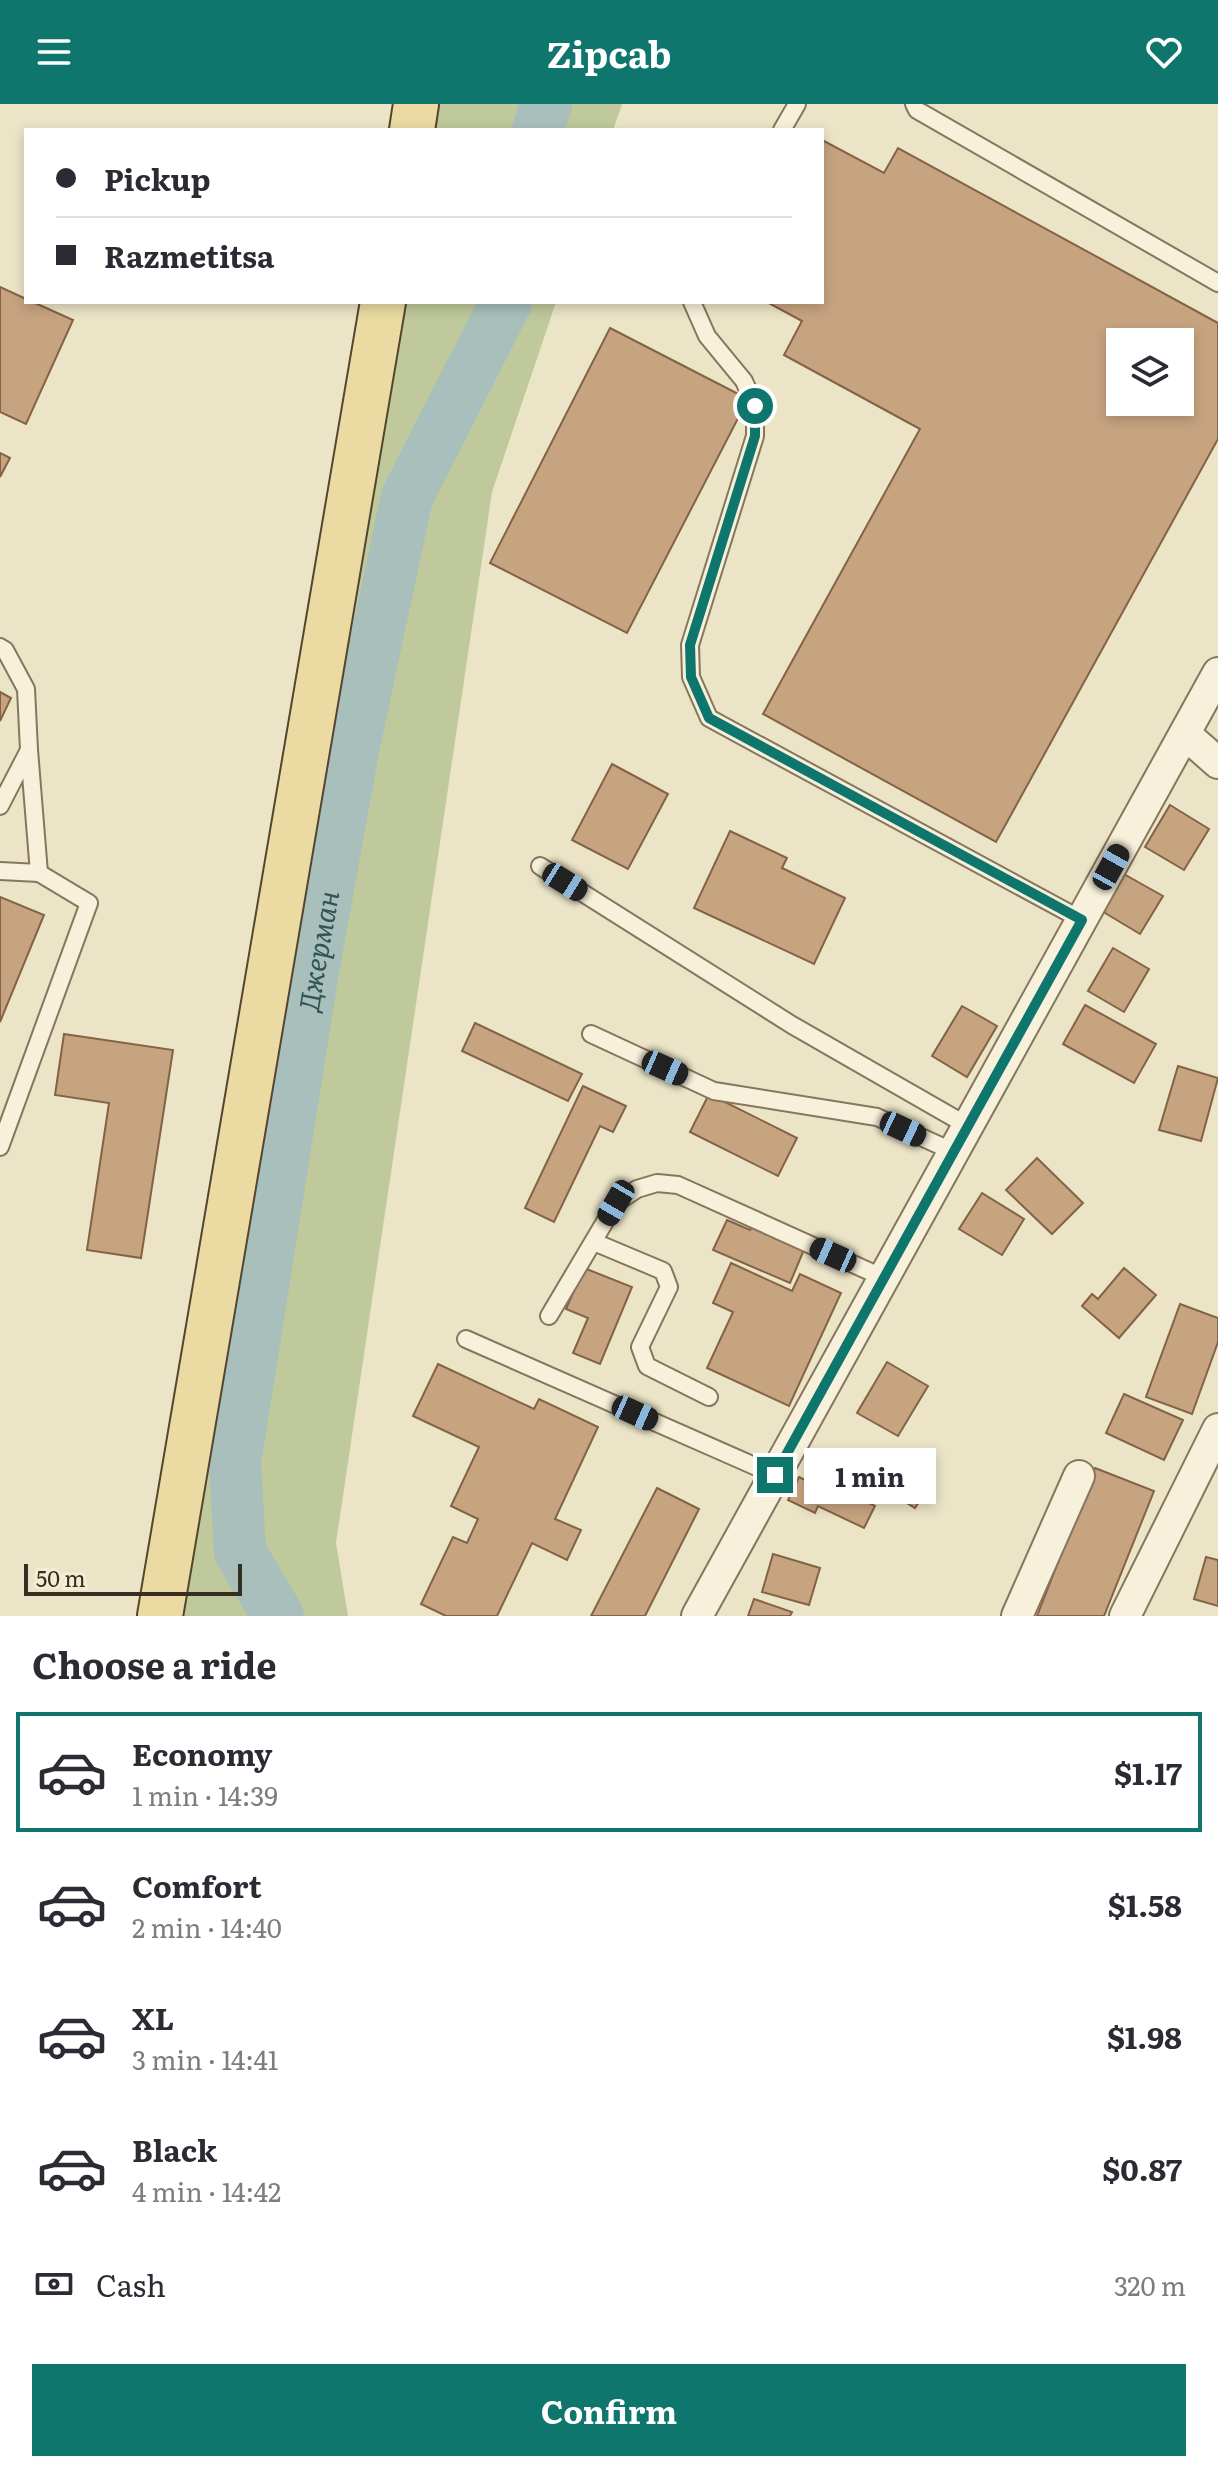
<!DOCTYPE html>
<meta charset="utf-8">
<style>
body{margin:0;font-family:Literata,serif;background:#f2f2f3;color:#2b2b33;height:100vh;display:flex;flex-direction:column;font-size:30px;white-space:nowrap}
*{box-sizing:border-box;margin:0}
p{font-size:26px;color:#7c7c81}
.icon{flex:none;width:44px;height:44px;fill:none;stroke:currentColor;stroke-width:2;stroke-linecap:round;stroke-linejoin:round}
.map{position:relative;height:1512px;overflow:hidden}
.sheet{display:flex;flex-direction:column;background:#fff;flex:1}
.sheet>*{flex:none}
.guide{position:absolute;left:24px;top:24px;width:800px;height:176px;border-radius:0px;box-shadow:0 4px 12px #0003;display:grid;align-content:center;height:176px;padding:0 32px;background:#fff}
.buttons{position:absolute;left:1106px;top:224px;display:grid;gap:16px}
.buttons a{display:grid;place-items:center;width:88px;height:88px;border-radius:0px;background:#fff;box-shadow:0 4px 12px #0003;font-size:40px}
.scale{position:absolute;left:24px;bottom:20px;width:218px;box-sizing:border-box;padding-left:8px;border:4px solid #372d20;border-top:0;font-size:22px;line-height:28px;white-space:nowrap;color:#372d20;-webkit-text-stroke:6px #f3edd6;paint-order:stroke}
.end{position:absolute;width:36px;height:36px;margin:-18px;border:10px solid #0f766e;background:#fff;box-shadow:0 0 0 4px #fff}
.from{border-radius:50%}
.bubble{position:absolute;height:56px;border-radius:0px;background:#fff;box-shadow:0 4px 12px #0003;font-size:26px;font-weight:700;line-height:56px;text-align:center}
.car{position:absolute;width:24px;height:48px;margin:-24px -12px;border-radius:10px;box-shadow:0 0 6px 2px #0007;background:linear-gradient(#222 24%,#8ab4d8 0 40%,#222 0 76%,#8ab4d8 0 86%,#222 0)}
.guide b{display:flex;align-items:center;gap:28px;height:76px;font-size:30px}
.guide b+b{border-top:2px solid #e1e1e2}
.guide i{width:20px;height:20px;background:#2b2b33}
ul{padding:0;list-style:none}
li{display:flex;align-items:center;gap:24px;height:120px;margin:0 16px 12px;padding:0 16px;border:4px solid transparent;border-radius:0px}
li div{flex:1}
li b{display:block;font-size:30px}
li em{font-style:normal;font-weight:700}
li.selected{border-color:#0f766e}
li>.icon{width:72px;height:72px;stroke-width:1.5}
h2{padding:0 32px;font-size:36px;line-height:96px}
.pay{display:flex;align-items:center;gap:20px;height:88px;padding:0 32px;font-size:30px}
.pay p{margin-inline-start:auto}
.primary-button{display:flex;gap:16px;margin-top:auto;padding:16px 32px}
.primary-button a{flex:1;height:92px;border-radius:0px;background:#0f766e;color:#fff;font-size:32px;font-weight:700;line-height:92px;text-align:center}
header{display:flex;justify-content:space-between;align-items:center;height:104px;padding:0 32px;background:#0f766e;color:#fff;font-size:36px;font-weight:700}
.map>svg:first-child{display:block}
</style>
<header><svg class="icon" aria-label="menu" viewBox="0 0 24 24"><path d="M4 6h16M4 12h16M4 18h16"/></svg>Zipcab<svg class="icon" aria-label="heart" viewBox="0 0 24 24"><path d="M12 20l-8-8c-3-5 5-10 8-4 3-6 11-1 8 4z"/></svg></header>
<div class="map">
<svg width="1218" height="1512" viewBox="0 0 1218 1512">
<rect width="100%" height="100%" fill="#ebe4c7"/>
<!-- green -->
<g fill="#bfc99b">
<path d="M415 0H622L613 26H411Z"/>
<path d="M382 198H556L492 388 336 1439 348 1512H160Z"/>
</g>
<g fill="none" stroke-linecap="round" stroke-linejoin="round">
<!-- river -->
<g stroke="#a8bfbb" stroke-width="52">
<path d="M538 26 546 0"/>
<path id="s1" d="M278 1512 240 1448 235 1358 313 867 354 641 407 393 506 198"/>
</g>
</g>
<!-- building -->
<g fill="#c7a480" stroke="#836345" stroke-width="2" fill-rule="evenodd">
<path d="M822 36 884 69 898 44 1218 219V335L996 738 763 610 920 325 784 251 802 217 767 198H822ZM1120 238H1180V298H1120Z"/>
<path d="M0 183 26 195V198H33L73 216 26 320 0 308Z"/>
<path d="M610 224 748 295 627 529 490 459Z"/>
<path d="M0 349 10 354 0 373Z"/>
<path d="M0 588 11 594 0 617Z"/>
<path d="M612 660 668 690 628 765 572 736Z"/>
<path d="M1170 701 1209 725 1184 766 1145 743Z"/>
<path d="M730 727 787 754 782 764 845 794 814 860 694 804Z"/>
<path d="M1122 769 1163 792 1140 830 1100 806Z"/>
<path d="M0 793 44 811 0 918Z"/>
<path d="M1113 844 1149 865 1124 908 1088 887Z"/>
<path d="M1085 901 1156 940 1134 979 1063 940Z"/>
<path d="M962 902 997 922 967 973 932 952Z"/>
<path d="M475 919 582 970 568 997 462 947Z"/>
<path d="M64 930 173 946 141 1154 87 1146 109 999 55 991Z"/>
<path d="M1178 962 1218 974 1201 1037 1159 1026Z"/>
<path d="M583 982 626 1002 613 1028 600 1022 554 1118 525 1104Z"/>
<path d="M709 990 797 1034 778 1072 690 1028Z"/>
<path d="M1037 1054 1083 1099 1052 1130 1006 1086Z"/>
<path d="M982 1089 1024 1115 1002 1151 959 1125Z"/>
<path d="M727 1116 750 1126 754 1119 806 1141 790 1179 713 1146Z"/>
<path d="M731 1159 792 1187 800 1170 841 1189 789 1302 707 1264 733 1208 713 1199Z"/>
<path d="M584 1164 632 1183 600 1260 573 1249 588 1214 566 1205Z"/>
<path d="M1124 1164 1156 1191 1119 1234 1082 1202 1092 1190 1098 1195Z"/>
<path d="M1180 1200 1218 1214V1238L1192 1310 1146 1293Z"/>
<path d="M887 1258 928 1282 898 1332 857 1309Z"/>
<path d="M438 1260 534 1305 539 1295 598 1323 555 1415 581 1426 567 1456 532 1439 497 1512H446L421 1500 453 1433 467 1439 478 1415 451 1402 479 1343 413 1312Z"/>
<path d="M1124 1290 1183 1316 1164 1356 1106 1329Z"/>
<path d="M890 1356 930 1380 915 1404 875 1379Z"/>
<path d="M1095 1364 1154 1387 1104 1512H1037Z"/>
<path d="M799 1373 827 1387 831 1380 875 1402 864 1424 818 1402 815 1409 788 1396Z"/>
<path d="M657 1384 699 1405 645 1512H591Z"/>
<path d="M773 1450 820 1464 809 1501 762 1488Z"/>
<path d="M1206 1453 1218 1456V1502L1194 1495Z"/>
<path d="M754 1495 792 1508 790 1512H748Z"/>
</g>
<g fill="none" stroke-linecap="round" stroke-linejoin="round">
<!-- service casing -->
<g stroke="#86765e" stroke-width="20">
<g id="service">
<path d="M914 0 917 6 1218 179"/>
<path d="M782 26 797 0"/>
<path d="M692 198 707 232 744 277 755 302V332L690 541 691 573 709 614 1082 816"/>
<path d="M0 543 5 546 26 585 29 646"/>
<path d="M0 702 29 646 39 769 89 799 0 1043"/>
<path d="M540 762 792 921 968 1022"/>
<path d="M0 767 39 769"/>
<path d="M591 930 714 987 877 1013 954 1048"/>
<path d="M594 1138 663 1167 669 1183 640 1243 647 1262 709 1293"/>
<path d="M549 1212 616 1099 637 1085 657 1079 678 1081 884 1174"/>
<path d="M466 1235 775 1371"/>
</g>
</g>
<!-- minor casing -->
<g stroke="#86765e" stroke-width="34">
<g id="minor">
<path d="M1185 630 1218 659"/>
<path d="M697 1512 1218 569"/>
<path d="M1017 1512 1079 1372"/>
<path d="M1125 1512 1218 1325"/>
</g>
</g>
<!-- primary casing -->
<g stroke="#544531" stroke-width="48">
<g id="primary">
<path d="M412 26 416 0"/>
<path d="M160 1512 383 198"/>
</g>
</g>
<!-- service -->
<use href="#service" stroke="#f7f0da" stroke-width="16"/>
<!-- minor -->
<use href="#minor" stroke="#f7f0da" stroke-width="30"/>
<!-- primary -->
<use href="#primary" stroke="#ebdba2" stroke-width="44"/>
</g>
<g fill="none" stroke-linecap="round" stroke-linejoin="round">
<!-- route -->
<path stroke="#0f766e" stroke-width="10" d="M755 302V332L690 541 691 573 709 614 1082 816 775 1371"/>
</g>
<g text-anchor="middle" dominant-baseline="central" stroke-width="6" stroke-linejoin="round" paint-order="stroke">
<!-- water labels -->
<g font-size="28" font-style="italic" fill="#315556" stroke="#f3edd6">
<text stroke="none"><textPath href="#s1" startOffset="682">Джерман</textPath></text>
</g>
</g>
</svg>
<div class="buttons">
<a><svg class="icon" aria-label="layers" viewBox="0 0 24 24"><path d="M12 4l9 5-9 5-9-5zM3 14l9 5 9-5"/></svg></a>
</div>
<div class="scale">50 m</div>
<i class="end from" style="left:755px;top:302px"></i>
<i class="end" style="left:775px;top:1371px"></i>
<div class="bubble" style="left:804px;top:1344px;width:132px">1 min</div>
<i class="car" style="left:1111px;top:763px;rotate:29deg"></i>
<i class="car" style="left:565px;top:778px;rotate:122deg"></i>
<i class="car" style="left:665px;top:964px;rotate:114deg"></i>
<i class="car" style="left:903px;top:1025px;rotate:115deg"></i>
<i class="car" style="left:616px;top:1099px;rotate:210deg"></i>
<i class="car" style="left:833px;top:1151px;rotate:294deg"></i>
<i class="car" style="left:635px;top:1309px;rotate:114deg"></i>
<div class="guide">
<b><i class="from"></i>Pickup</b>
<b><i></i>Razmetitsa</b>
</div>
</div>
<section class="sheet">
<h2>Choose a ride</h2>
<ul>
<li class="selected"><svg class="icon" aria-label="car" viewBox="0 0 24 24"><path d="M5 17H2v-5l4-1 3-4h7l3 4 3 1v5h-3M9 17h6M6 11h13"/><circle cx="7" cy="17" r="2"/><circle cx="17" cy="17" r="2"/></svg><div><b>Economy</b><p>1 min · 14:39</p></div><em>$1.17</em></li>
<li><svg class="icon" aria-label="car" viewBox="0 0 24 24"><path d="M5 17H2v-5l4-1 3-4h7l3 4 3 1v5h-3M9 17h6M6 11h13"/><circle cx="7" cy="17" r="2"/><circle cx="17" cy="17" r="2"/></svg><div><b>Comfort</b><p>2 min · 14:40</p></div><em>$1.58</em></li>
<li><svg class="icon" aria-label="car" viewBox="0 0 24 24"><path d="M5 17H2v-5l4-1 3-4h7l3 4 3 1v5h-3M9 17h6M6 11h13"/><circle cx="7" cy="17" r="2"/><circle cx="17" cy="17" r="2"/></svg><div><b>XL</b><p>3 min · 14:41</p></div><em>$1.98</em></li>
<li><svg class="icon" aria-label="car" viewBox="0 0 24 24"><path d="M5 17H2v-5l4-1 3-4h7l3 4 3 1v5h-3M9 17h6M6 11h13"/><circle cx="7" cy="17" r="2"/><circle cx="17" cy="17" r="2"/></svg><div><b>Black</b><p>4 min · 14:42</p></div><em>$0.87</em></li>
</ul>
<div class="pay"><svg class="icon" aria-label="cash" viewBox="0 0 24 24"><path d="M3 7h18v10H3z"/><circle cx="12" cy="12" r="2"/></svg>Cash<p>320 m</p></div>
<div class="primary-button"><a>Confirm</a></div>
</section>
